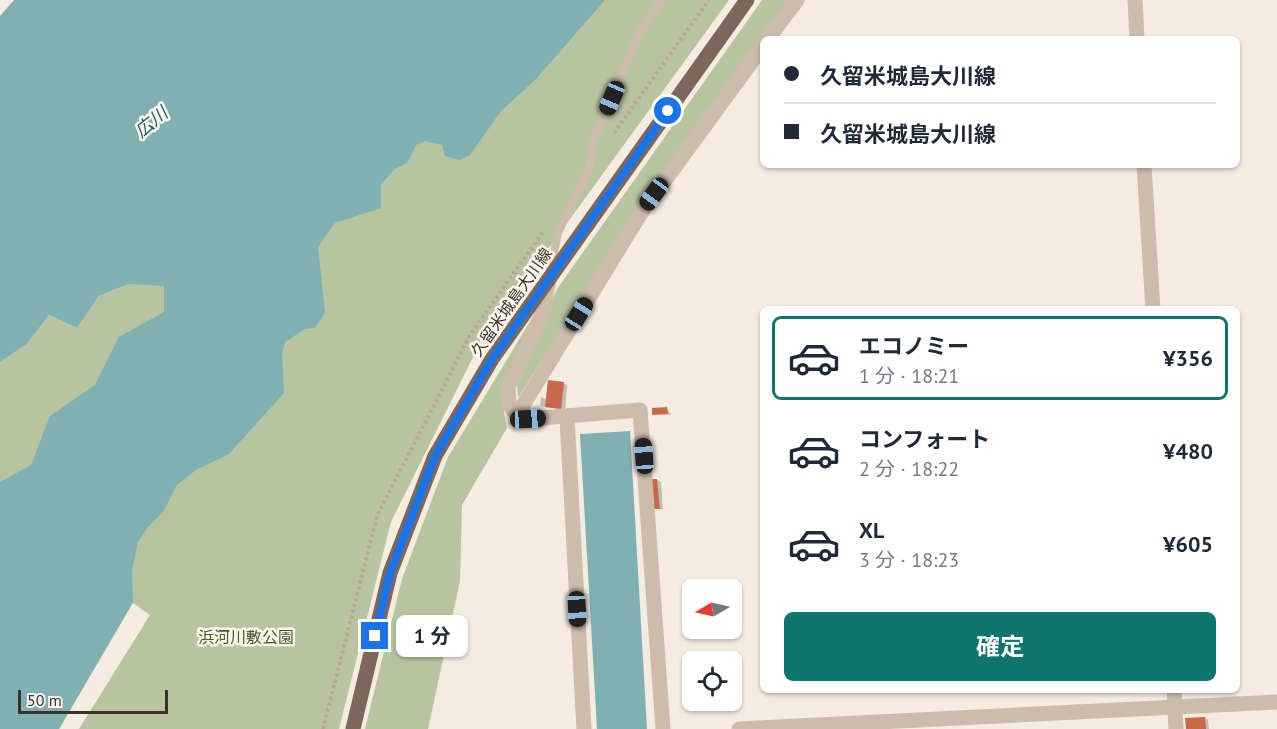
<!DOCTYPE html>
<html lang="ja">
<meta charset="utf-8">
<style>
body{margin:0;font-family:"PT Sans","Noto Sans JP",sans-serif;background:#f6f6f7;color:#1f2937;height:100vh;display:flex;flex-direction:column;font-size:22px;white-space:nowrap}
*{box-sizing:border-box;margin:0}
p{font-size:20px;color:#747a83}
.icon{flex:none;width:33px;height:33px;fill:none;stroke:currentColor;stroke-width:2;stroke-linecap:round;stroke-linejoin:round}
.map{position:relative;flex:1;overflow:hidden}
.side{position:absolute;left:760px;top:306px;width:480px;height:387px;display:flex;flex-direction:column;background:#fff;border-radius:9px;box-shadow:0 2px 4px #0004}
.side>*{flex:none}
.hud{position:absolute;left:760px;top:36px;width:480px;height:132px;border-radius:9px;box-shadow:0 2px 4px #0004;display:grid;align-content:center;height:132px;padding:0 24px;background:#fff}
.needle{width:39px;rotate:261deg}
.buttons{position:absolute;left:682px;top:579px;display:grid;gap:12px}
.buttons a{display:grid;place-items:center;width:60px;height:60px;border-radius:9px;background:#fff;box-shadow:0 2px 4px #0004;font-size:30px}
.scale{position:absolute;left:18px;bottom:15px;width:150px;box-sizing:border-box;padding-left:6px;border:3px solid #3b302b;border-top:0;font-size:16px;line-height:21px;white-space:nowrap;color:#3b302b;-webkit-text-stroke:4px #fbf5ee;paint-order:stroke}
.end{position:absolute;width:27px;height:27px;margin:-14px;border:8px solid #1a73e8;background:#fff;box-shadow:0 0 0 3px #fff}
.from{border-radius:50%}
.bubble{position:absolute;height:42px;border-radius:9px;background:#fff;box-shadow:0 2px 4px #0004;font-size:20px;font-weight:700;line-height:42px;text-align:center}
.car{position:absolute;width:18px;height:36px;margin:-18px -9px;border-radius:8px;box-shadow:0 0 4px 2px #0007;background:linear-gradient(#222 24%,#8ab4d8 0 40%,#222 0 76%,#8ab4d8 0 86%,#222 0)}
.hud b{display:flex;align-items:center;gap:21px;height:57px;font-size:22px}
.hud b+b{border-top:2px solid #e0e1e3}
.hud i{width:15px;height:15px;background:#1f2937}
ul{padding:10px 0 0;list-style:none}
li{display:flex;align-items:center;gap:18px;height:84px;margin:0 12px 9px;padding:0 12px;border:3px solid transparent;border-radius:9px}
li div{flex:1}
li b{display:block;font-size:22px}
li em{font-style:normal;font-weight:700}
li.on{border-color:#0f766e}
li>.icon{width:54px;height:54px;stroke-width:1.5}
.button{display:flex;gap:12px;margin-top:auto;padding:12px 24px}
.button a{flex:1;height:69px;border-radius:9px;background:#0f766e;color:#fff;font-size:24px;font-weight:700;line-height:69px;text-align:center}
.map>svg:first-child{display:block}
</style>
<div class="map">
<svg width="1277" height="729" viewBox="0 0 1277 729">
<rect width="100%" height="100%" fill="#f4ebe1"/>
<!-- green -->
<g fill="#b8c4a0">
<path d="M575 0H729L480 343 391 522 339 729H79L150 615 133 603 59 729H0V362L27 344 49 315 77 328 99 296 129 284 292 257Z"/>
<path d="M762 0H791L636 212 518 398 517 382 557 289Z"/>
<path d="M532 318C516 355 496 386 507 428L462 505 460 581 428 729H365L402 579 448 457Z"/>
</g>
<!-- water -->
<g fill="#7fb0b2">
<path d="M14 0H605L536 79 501 111 470 155 459 160 445 156 442 145 425 141 416 145 407 163 395 169 381 184V208L335 223 318 247 325 313 315 328 305 329 285 342 282 354 284 393 229 454 196 470 177 485 163 512 148 527 138 542 132 571 133 602 59 729H0V482L31 465 50 416 95 385 119 337 164 312V286L129 284 99 296 77 328 49 315 27 344 0 362V16Z"/>
<path d="M630 431 647 729H597L580 434Z"/>
</g>
<!-- shadow -->
<g fill="#0003">
<path d="M563 383 567 385 565 410 540 406 541 397 548 400Z"/>
<path d="M667 408 671 415 654 414Z"/>
<path d="M657 480 661 482 663 510 655 508Z"/>
<path d="M1205 718 1208 720 1209 729H1187Z"/>
</g>
<!-- building -->
<g fill="#c8694b">
<path d="M548 380 564 382 561 409 545 407Z"/>
<path d="M667 407 668 414 652 415V408Z"/>
<path d="M651 479H657L660 509H653Z"/>
<path d="M1205 717 1206 729H1186L1185 718Z"/>
</g>
<g fill="none" stroke-linecap="round" stroke-linejoin="round">
<!-- path -->
<g stroke="#b9a596" stroke-width="4" stroke-dasharray="3 3" stroke-linecap="butt">
<path d="M614 133 709 0"/>
<path d="M323 729 377 516 470 335 543 232"/>
</g>
<!-- service -->
<path stroke="#cdbbac" stroke-width="8" d="M550 272 558 233 590 167 593 142 640 32 662 0"/>
<!-- minor -->
<g stroke="#cdbbac" stroke-width="15">
<path d="M1135 0 1137 39"/>
<path d="M768 39 797 0"/>
<path d="M1144 165 1153 309"/>
<path d="M549 279 543 312 508 387 509 405 517 415 528 419 640 410 663 729"/>
<path d="M517 415 641 213 764 45"/>
<path d="M567 418 584 729"/>
<path d="M1174 690 1176 729"/>
<path d="M739 729 1277 702"/>
</g>
<!-- primary -->
<path stroke="#7d675c" stroke-width="15" d="M353 729 390 573 435 456 492 359 747 0"/>
</g>
<g fill="none" stroke-linecap="round" stroke-linejoin="round">
<!-- route -->
<path stroke="#1a73e8" stroke-width="8" d="M375 636 390 573 435 456 492 359 668 111"/>
</g>
<g text-anchor="middle" dominant-baseline="central" stroke-width="5" stroke-linejoin="round" paint-order="stroke">
<!-- street labels -->
<g font-size="16" fill="#3b302b" stroke="#fbf5ee">
<text transform="translate(511 302) rotate(-55)">久留米城島大川線</text>
</g>
<!-- park labels -->
<g font-size="16" fill="#4a5a2e" stroke="#fbf5ee">
<text x="246" y="637">浜河川敷公園</text>
</g>
<!-- water labels -->
<g font-size="18" font-style="italic" fill="#1f5a5e" stroke="#fbf5ee">
<text transform="translate(151 122) rotate(-39)">広川</text>
</g>
</g>
</svg>
<div class="buttons">
<a><svg class="needle" viewBox="-14 -14 28 28"><path d="M0-13l5 13h-10z" fill="#e53935"/><path d="M0 13l5-13h-10z" fill="#747a83"/></svg></a>
<a><svg class="icon" aria-label="locate" viewBox="0 0 24 24"><circle cx="12" cy="12" r="6"/><path d="M12 2v4M12 18v4M2 12h4M18 12h4"/></svg></a>
</div>
<div class="scale">50 m</div>
<i class="end from" style="left:668px;top:111px"></i>
<i class="end" style="left:375px;top:636px"></i>
<div class="bubble" style="left:396px;top:615px;width:72px">1 分</div>
<i class="car" style="left:612px;top:98px;rotate:203deg"></i>
<i class="car" style="left:654px;top:194px;rotate:216deg"></i>
<i class="car" style="left:579px;top:314px;rotate:32deg"></i>
<i class="car" style="left:528px;top:419px;rotate:87deg"></i>
<i class="car" style="left:644px;top:456px;rotate:356deg"></i>
<i class="car" style="left:577px;top:609px;rotate:177deg"></i>
<div class="hud">
<b><i class="from"></i>久留米城島大川線</b>
<b><i></i>久留米城島大川線</b>
</div>
<section class="side">
<ul>
<li class="on"><svg class="icon" aria-label="car" viewBox="0 0 24 24"><path d="M5 17H2v-5l4-1 3-4h7l3 4 3 1v5h-3M9 17h6M6 11h13"/><circle cx="7" cy="17" r="2"/><circle cx="17" cy="17" r="2"/></svg><div><b>エコノミー</b><p>1 分 · 18:21</p></div><em>¥356</em></li>
<li><svg class="icon" aria-label="car" viewBox="0 0 24 24"><path d="M5 17H2v-5l4-1 3-4h7l3 4 3 1v5h-3M9 17h6M6 11h13"/><circle cx="7" cy="17" r="2"/><circle cx="17" cy="17" r="2"/></svg><div><b>コンフォート</b><p>2 分 · 18:22</p></div><em>¥480</em></li>
<li><svg class="icon" aria-label="car" viewBox="0 0 24 24"><path d="M5 17H2v-5l4-1 3-4h7l3 4 3 1v5h-3M9 17h6M6 11h13"/><circle cx="7" cy="17" r="2"/><circle cx="17" cy="17" r="2"/></svg><div><b>XL</b><p>3 分 · 18:23</p></div><em>¥605</em></li>
</ul>
<div class="button"><a>確定</a></div>
</section>
</div>
